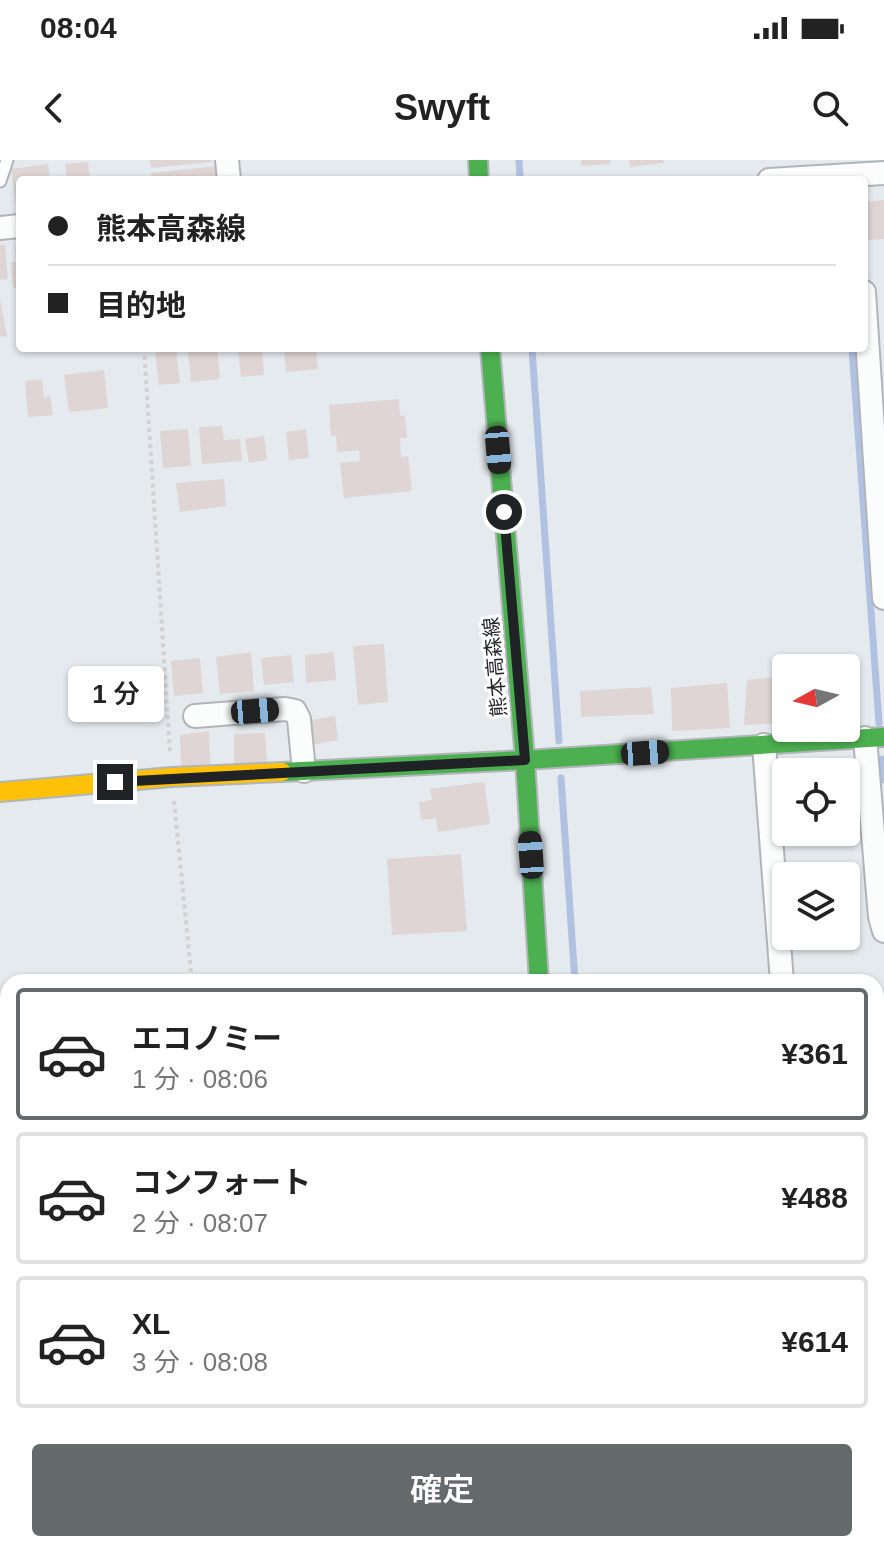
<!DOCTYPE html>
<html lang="ja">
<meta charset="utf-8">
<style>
body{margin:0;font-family:Arial,"Noto Sans JP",sans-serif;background:#f6f6f6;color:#222;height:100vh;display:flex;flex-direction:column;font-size:30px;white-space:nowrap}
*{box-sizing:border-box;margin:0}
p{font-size:26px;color:#767676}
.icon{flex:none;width:44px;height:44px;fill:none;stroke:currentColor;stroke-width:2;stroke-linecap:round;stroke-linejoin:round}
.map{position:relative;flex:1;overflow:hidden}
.sheet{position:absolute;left:0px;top:814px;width:884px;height:578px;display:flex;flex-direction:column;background:#fff;border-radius:24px 24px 0 0;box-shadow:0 2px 6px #0004}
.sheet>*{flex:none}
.hud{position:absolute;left:16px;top:16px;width:852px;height:176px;border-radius:8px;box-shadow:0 2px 6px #0004;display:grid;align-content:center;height:176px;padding:0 32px;background:#fff}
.needle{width:52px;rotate:262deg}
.fabs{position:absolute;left:772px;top:494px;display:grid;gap:16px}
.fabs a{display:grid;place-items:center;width:88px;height:88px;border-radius:8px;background:#fff;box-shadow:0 2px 6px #0004;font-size:40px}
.end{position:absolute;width:36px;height:36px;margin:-18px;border:10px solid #1f2326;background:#fff;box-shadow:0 0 0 4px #fff}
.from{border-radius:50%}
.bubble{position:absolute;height:56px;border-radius:8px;background:#fff;box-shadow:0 2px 6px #0004;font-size:26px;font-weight:600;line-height:56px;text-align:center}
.car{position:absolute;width:24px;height:48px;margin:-24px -12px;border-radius:10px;box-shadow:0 0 6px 2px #0007;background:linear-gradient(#222 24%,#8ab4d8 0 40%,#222 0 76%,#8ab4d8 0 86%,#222 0)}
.hud b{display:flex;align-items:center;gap:28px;height:76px;font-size:30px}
.hud b+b{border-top:2px solid #e0e0e0}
.hud i{width:20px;height:20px;background:#222}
ul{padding:14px 0 0;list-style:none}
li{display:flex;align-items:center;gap:24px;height:132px;margin:0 16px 12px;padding:0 16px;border:4px solid #e0e0e0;border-radius:8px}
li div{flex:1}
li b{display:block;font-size:30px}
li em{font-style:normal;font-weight:600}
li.selected{border-color:#64696c}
li>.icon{width:72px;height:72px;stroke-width:1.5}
.button{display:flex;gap:16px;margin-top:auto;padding:16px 32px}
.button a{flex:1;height:92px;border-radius:8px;background:#64696c;color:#fff;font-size:32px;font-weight:600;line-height:92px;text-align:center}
.status{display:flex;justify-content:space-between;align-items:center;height:56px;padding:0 40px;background:#fff;direction:ltr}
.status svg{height:22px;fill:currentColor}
header{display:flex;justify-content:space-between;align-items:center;height:104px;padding:0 32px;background:#fff;font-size:36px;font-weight:600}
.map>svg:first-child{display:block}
</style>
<div class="status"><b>08:04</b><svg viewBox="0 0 49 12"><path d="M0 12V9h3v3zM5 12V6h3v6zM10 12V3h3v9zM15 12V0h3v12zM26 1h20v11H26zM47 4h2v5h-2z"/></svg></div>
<header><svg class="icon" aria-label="back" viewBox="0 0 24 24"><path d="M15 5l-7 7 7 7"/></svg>Swyft<svg class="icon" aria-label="search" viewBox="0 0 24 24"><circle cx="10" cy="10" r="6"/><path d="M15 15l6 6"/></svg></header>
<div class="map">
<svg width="884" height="1391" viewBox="0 0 884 1391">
<rect width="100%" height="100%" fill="#e5eaee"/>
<!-- built -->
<path fill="#d3dde7" d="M8 1294V1384H300V1388L273 1391H0V1295Z"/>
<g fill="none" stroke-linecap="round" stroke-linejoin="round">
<!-- stream -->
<g stroke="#b0c1e2" stroke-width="7">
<path d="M519 0 520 16"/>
<path d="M532 188 559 581"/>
<path d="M852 188 879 563"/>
<path d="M882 599 884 620"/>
<path d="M561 618 575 822"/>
<path d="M614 1384V1391"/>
</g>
</g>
<!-- building -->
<g fill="#ded5d4">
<path d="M150 0H212V2L151 8Z"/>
<path d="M581 0H610V4L581 6Z"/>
<path d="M629 0H663L664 3 630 7Z"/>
<path d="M88 2 90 20H67L65 4Z"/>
<path d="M48 4 50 20H20L18 62 11 9Z"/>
<path d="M218 6 219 20H151V13Z"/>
<path d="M884 40V79L868 80 865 42Z"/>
<path d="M0 85H5L8 119 0 120Z"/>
<path d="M15 87H20V128H13L11 102H16Z"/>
<path d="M0 139 7 176 0 177Z"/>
<path d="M217 188 220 219 191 222 188 189Z"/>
<path d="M238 188H262L264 215 241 217Z"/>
<path d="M284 188 316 190 318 209 286 212Z"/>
<path d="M176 190 180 223 159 225 155 193Z"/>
<path d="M104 210 108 248 69 252 64 215Z"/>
<path d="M42 219 44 238 50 235 53 255 28 257 25 221Z"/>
<path d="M399 239 400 256 405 255 407 278H400L401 297 408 296 412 331 344 338 340 303 360 301 359 290 337 292 336 275 331 276 329 245Z"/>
<path d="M222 266 224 280 240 279 242 301 202 304 199 267Z"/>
<path d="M188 269 191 306 163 308 160 271Z"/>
<path d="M306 269 309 298 289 300 286 272Z"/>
<path d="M264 276 267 300 249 303 245 279Z"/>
<path d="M224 319 226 346 180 352 176 323Z"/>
<path d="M384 484 388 542 358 545 353 486Z"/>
<path d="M251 492 254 531 220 534 216 497Z"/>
<path d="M334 492 336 520 306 523 305 495Z"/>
<path d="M291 495 294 522 264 525 261 498Z"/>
<path d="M200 498 203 533 174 536 171 501Z"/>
<path d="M786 516V563L744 565 747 520Z"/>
<path d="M727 523 730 568 672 571 671 528Z"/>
<path d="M651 527 654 554 581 557 580 531Z"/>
<path d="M335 556 338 580 311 585 306 561Z"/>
<path d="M209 571 210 605 181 606 180 575Z"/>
<path d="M265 573 267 603 234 604V574Z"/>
<path d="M484 622 490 664 438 672 436 658 421 660 419 642 432 640 430 629Z"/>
<path d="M461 694 467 771 392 775 387 699Z"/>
<path d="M8 889V905L0 906V890Z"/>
<path d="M8 914V949L0 950V932H4L2 915Z"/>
<path d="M884 1132V1197H876V1133Z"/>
<path d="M425 1384H448L449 1391H425Z"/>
<path d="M461 1384H542L543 1391H461Z"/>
<path d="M659 1384H680L681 1391H659Z"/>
<path d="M687 1384H713V1391H688Z"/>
<path d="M767 1384H786L787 1391H767Z"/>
</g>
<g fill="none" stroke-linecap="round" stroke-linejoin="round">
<!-- lane casing -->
<g stroke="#b1b5b9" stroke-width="15">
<path id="lane" d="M0 21 7 0"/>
</g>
<!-- street casing -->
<g stroke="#b1b5b9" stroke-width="26">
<g id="street">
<path d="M227 0 229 20"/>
<path d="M769 20 884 13"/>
<path d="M0 68 20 66"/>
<path d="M864 132 884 438"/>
<path d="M195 556 285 549 295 551 299 559 304 611"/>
<path d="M865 578 880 757 884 771"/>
<path d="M764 585 782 822"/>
<path d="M876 1109 884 1107"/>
<path d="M0 1194H8"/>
<path d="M817 1384 818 1391"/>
</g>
</g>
<!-- fast casing -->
<g stroke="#b1b5b9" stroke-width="22">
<g id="fast">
<path d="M478 0 479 20"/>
<path d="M490 188 525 600 539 822"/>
<path d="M282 612 525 600 884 577"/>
<path d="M573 1384 574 1391"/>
</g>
</g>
<!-- slow casing -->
<g stroke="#b1b5b9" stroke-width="22">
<path id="slow" d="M0 632 172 617 282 612"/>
</g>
<!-- path -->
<g stroke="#d0d1d2" stroke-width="4" stroke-dasharray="4 4" stroke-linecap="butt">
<path d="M144 188 170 593"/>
<path d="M174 641 192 822"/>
</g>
<!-- lane -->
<use href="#lane" stroke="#fbfcfc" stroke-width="11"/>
<!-- street -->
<use href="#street" stroke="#fbfcfc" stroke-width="22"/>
<!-- fast -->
<use href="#fast" stroke="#4caf50" stroke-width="18"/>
<!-- slow -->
<use href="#slow" stroke="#ffc107" stroke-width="18"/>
</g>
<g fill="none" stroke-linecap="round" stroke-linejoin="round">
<!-- route -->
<path stroke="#1f2326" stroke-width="10" d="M115 622 525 600 504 352"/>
</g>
<g text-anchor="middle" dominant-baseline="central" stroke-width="6" stroke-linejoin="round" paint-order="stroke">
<!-- street labels -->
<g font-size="20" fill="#1f2326" stroke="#fff">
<text transform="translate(495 507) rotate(-95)">熊本高森線</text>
</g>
</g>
</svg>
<div class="fabs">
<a><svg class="needle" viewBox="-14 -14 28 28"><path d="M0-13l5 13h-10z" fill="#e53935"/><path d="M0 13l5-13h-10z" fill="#767676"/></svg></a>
<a><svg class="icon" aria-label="locate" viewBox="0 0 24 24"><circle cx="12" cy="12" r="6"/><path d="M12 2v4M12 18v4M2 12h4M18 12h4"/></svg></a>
<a><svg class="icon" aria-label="layers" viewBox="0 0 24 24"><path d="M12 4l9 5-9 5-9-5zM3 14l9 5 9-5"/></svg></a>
</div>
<i class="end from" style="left:504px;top:352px"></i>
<i class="end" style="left:115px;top:622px"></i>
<div class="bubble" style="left:68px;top:506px;width:96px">1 分</div>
<i class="car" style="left:498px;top:290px;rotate:175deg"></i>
<i class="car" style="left:255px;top:551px;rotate:85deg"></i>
<i class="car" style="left:645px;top:593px;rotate:86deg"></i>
<i class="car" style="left:531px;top:695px;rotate:356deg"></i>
<div class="hud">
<b><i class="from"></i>熊本高森線</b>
<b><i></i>目的地</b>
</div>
<section class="sheet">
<ul>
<li class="selected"><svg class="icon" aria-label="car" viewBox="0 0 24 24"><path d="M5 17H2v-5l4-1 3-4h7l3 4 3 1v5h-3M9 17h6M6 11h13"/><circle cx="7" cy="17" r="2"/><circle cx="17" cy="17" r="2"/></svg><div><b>エコノミー</b><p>1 分 · 08:06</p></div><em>¥361</em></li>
<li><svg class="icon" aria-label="car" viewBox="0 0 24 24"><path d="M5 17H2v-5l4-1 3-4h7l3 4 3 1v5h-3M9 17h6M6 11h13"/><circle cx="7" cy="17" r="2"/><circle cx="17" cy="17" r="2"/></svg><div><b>コンフォート</b><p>2 分 · 08:07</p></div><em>¥488</em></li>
<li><svg class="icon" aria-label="car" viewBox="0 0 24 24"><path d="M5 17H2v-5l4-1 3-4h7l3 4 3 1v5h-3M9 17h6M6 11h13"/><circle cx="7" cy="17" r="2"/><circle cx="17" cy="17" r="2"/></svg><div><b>XL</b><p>3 分 · 08:08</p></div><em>¥614</em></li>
</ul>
<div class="button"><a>確定</a></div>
</section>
</div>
